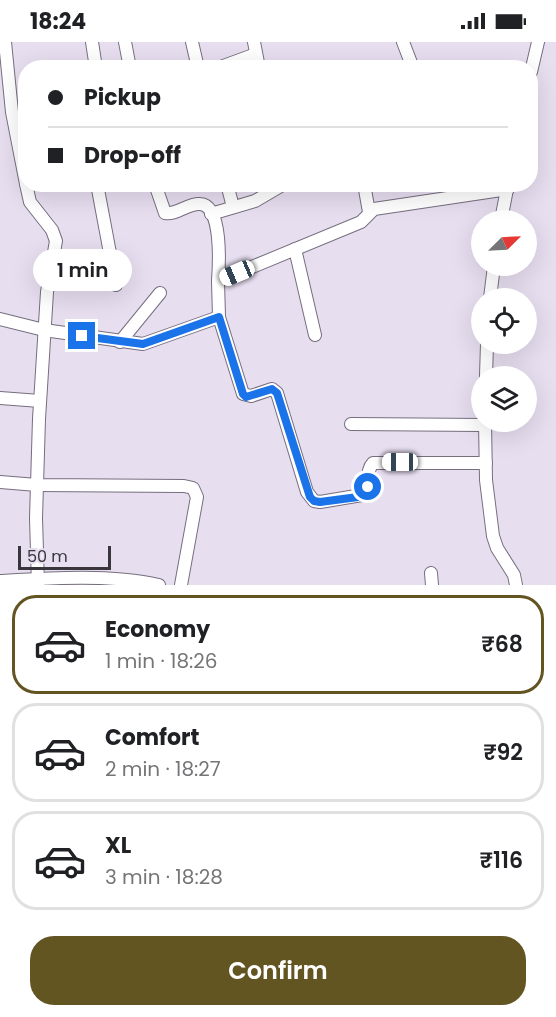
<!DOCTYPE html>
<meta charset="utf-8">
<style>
body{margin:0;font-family:Poppins,sans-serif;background:#f2f2f2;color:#202124;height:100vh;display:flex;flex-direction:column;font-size:22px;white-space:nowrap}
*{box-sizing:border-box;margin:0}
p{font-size:20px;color:#757577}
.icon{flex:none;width:33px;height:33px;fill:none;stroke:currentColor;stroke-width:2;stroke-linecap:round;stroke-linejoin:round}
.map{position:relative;height:543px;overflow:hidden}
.drawer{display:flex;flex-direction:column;background:#fff;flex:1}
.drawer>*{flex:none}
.hud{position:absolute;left:18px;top:18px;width:520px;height:132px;border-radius:24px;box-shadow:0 6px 24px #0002;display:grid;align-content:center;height:132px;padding:0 30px;background:#fff}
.needle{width:39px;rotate:66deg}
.tools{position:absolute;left:471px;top:168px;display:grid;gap:12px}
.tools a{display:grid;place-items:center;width:66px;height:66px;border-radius:50%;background:#fff;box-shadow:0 6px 24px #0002;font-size:30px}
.scale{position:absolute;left:18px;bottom:15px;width:93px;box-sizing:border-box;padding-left:6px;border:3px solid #38353c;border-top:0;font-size:16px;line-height:21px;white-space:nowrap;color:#38353c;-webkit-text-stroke:4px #e7def0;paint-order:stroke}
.end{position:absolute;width:27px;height:27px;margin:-14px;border:8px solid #1a73e8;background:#fff;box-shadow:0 0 0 3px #fff}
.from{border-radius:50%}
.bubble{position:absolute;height:42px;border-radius:21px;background:#fff;box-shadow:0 6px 24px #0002;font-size:20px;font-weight:600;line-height:42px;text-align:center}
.car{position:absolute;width:18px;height:36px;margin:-18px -9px;border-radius:8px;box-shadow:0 0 4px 2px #0007;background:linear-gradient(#fff 24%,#345 0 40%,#fff 0 76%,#345 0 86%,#fff 0)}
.hud b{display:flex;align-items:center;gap:21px;height:57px;font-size:22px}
.hud b+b{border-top:2px solid #e0e0e0}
.hud i{width:15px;height:15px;background:#202124}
ul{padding:10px 0 0;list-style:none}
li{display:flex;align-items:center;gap:18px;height:99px;margin:0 12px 9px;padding:0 18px;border:3px solid #e0e0e0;border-radius:24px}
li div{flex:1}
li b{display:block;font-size:22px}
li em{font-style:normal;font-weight:600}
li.current{border-color:#635522}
li>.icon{width:54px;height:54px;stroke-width:1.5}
.primary-button{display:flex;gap:12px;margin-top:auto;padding:12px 30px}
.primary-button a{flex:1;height:69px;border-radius:24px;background:#635522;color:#fff;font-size:24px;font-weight:600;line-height:69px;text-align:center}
.status{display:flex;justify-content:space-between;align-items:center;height:42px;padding:0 30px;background:#fff;direction:ltr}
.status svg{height:16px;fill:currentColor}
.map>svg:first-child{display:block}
</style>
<div class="status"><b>18:24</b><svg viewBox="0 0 49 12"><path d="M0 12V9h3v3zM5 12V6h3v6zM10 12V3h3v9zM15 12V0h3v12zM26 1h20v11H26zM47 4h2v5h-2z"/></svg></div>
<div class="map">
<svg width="556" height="543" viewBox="0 0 556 543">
<rect width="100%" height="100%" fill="#e7def0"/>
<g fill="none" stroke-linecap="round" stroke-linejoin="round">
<!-- minor casing -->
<g stroke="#766e7e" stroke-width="14">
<g id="minor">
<path d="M5 0 12 70 26 142"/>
<path d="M92 0 96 26"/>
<path d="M125 0 130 26"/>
<path d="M192 0 198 26"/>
<path d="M254 0 259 26"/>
<path d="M403 0 413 26"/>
<path d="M218 26 256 12"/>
<path d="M531 30 538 0"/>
<path d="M26 142 30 160 52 188 56 199 47 250 39 377 36 476 38 543"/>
<path d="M97 142 116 243"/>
<path d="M155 142 165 171C177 173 188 161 200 162 223 163 219 225 218 239"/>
<path d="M227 142 233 165"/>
<path d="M364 142 369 170"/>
<path d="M211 172 255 159 284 142"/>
<path d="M501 178 508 142"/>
<path d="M295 207 315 293"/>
<path d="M490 256 494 224"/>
<path d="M219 275 243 352 251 354 272 347 277 351 307 450 314 459 320 460 362 453C373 444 364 430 373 421H486"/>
<path d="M0 277 44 288 143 302 219 275 218 239 361 180 374 167 508 147"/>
<path d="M120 300 160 251"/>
<path d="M486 334 487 302"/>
<path d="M0 356 40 359"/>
<path d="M485 380 486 438 493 494 497 506 514 533 516 543"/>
<path d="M351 382 485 383"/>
<path d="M0 440 37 443 184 444 193 446 197 455 181 543"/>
<path d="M431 531 432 543"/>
<path d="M0 539C51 536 110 532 159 543"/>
</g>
</g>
<!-- minor -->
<use href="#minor" stroke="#fff" stroke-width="12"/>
</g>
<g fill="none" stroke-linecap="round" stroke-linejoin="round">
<!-- route -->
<path stroke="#1a73e8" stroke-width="8" d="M82 294 143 302 219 275 243 352 246 355 272 347 277 351 310 455 314 459 320 460 358 455 366 450 368 445"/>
</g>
</svg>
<div class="tools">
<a><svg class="needle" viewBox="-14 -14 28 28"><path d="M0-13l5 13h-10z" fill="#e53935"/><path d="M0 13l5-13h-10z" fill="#757577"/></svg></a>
<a><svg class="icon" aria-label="locate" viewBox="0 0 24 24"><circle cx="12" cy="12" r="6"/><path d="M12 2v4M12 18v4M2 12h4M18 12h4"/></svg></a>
<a><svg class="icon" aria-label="layers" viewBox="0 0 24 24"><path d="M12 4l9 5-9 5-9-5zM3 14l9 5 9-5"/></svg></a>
</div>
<div class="scale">50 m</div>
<i class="end from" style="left:368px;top:445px"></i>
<i class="end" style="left:82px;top:294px"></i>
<div class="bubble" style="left:33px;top:207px;width:99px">1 min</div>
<i class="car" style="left:237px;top:231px;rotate:247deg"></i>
<i class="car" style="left:400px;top:420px;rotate:270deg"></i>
<div class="hud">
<b><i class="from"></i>Pickup</b>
<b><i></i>Drop-off</b>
</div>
</div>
<section class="drawer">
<ul>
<li class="current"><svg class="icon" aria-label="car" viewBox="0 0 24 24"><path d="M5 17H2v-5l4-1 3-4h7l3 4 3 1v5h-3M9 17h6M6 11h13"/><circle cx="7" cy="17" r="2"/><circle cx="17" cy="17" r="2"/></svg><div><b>Economy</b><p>1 min · 18:26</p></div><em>₹68</em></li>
<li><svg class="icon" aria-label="car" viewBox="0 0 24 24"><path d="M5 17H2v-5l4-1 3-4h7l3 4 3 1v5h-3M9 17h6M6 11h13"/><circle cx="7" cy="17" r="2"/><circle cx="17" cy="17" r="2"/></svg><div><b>Comfort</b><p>2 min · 18:27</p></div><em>₹92</em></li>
<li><svg class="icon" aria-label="car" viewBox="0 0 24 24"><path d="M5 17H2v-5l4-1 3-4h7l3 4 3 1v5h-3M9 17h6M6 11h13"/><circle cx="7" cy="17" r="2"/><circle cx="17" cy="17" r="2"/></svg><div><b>XL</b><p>3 min · 18:28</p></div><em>₹116</em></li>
</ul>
<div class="primary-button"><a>Confirm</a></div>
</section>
